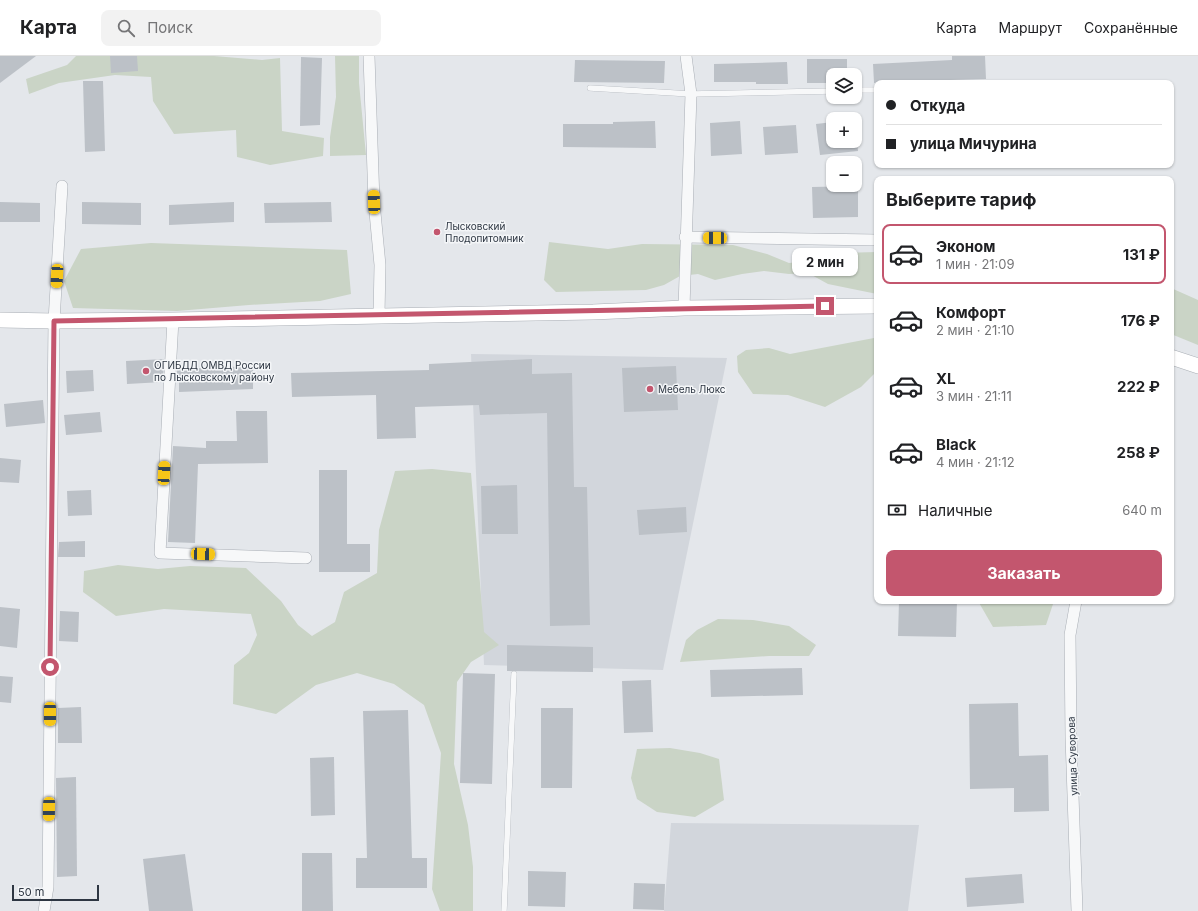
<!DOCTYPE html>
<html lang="ru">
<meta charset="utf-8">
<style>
body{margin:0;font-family:Inter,sans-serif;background:#f2f2f2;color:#202124;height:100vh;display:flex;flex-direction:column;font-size:15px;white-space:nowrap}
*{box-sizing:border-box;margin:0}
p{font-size:13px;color:#757577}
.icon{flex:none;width:22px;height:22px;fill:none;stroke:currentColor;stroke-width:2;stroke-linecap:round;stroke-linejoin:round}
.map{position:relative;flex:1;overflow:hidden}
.drawer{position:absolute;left:874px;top:120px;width:300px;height:428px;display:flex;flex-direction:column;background:#fff;border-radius:8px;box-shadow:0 1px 3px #0004}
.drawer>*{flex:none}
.top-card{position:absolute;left:874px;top:24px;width:300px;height:88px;border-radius:8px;box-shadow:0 1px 3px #0004;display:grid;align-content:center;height:88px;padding:0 12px;background:#fff}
.fabs{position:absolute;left:826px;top:12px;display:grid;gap:8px}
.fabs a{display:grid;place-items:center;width:36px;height:36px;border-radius:8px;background:#fff;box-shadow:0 1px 3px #0004;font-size:20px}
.scale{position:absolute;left:12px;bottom:10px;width:87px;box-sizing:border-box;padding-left:4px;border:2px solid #2d3642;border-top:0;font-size:11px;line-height:14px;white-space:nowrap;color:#2d3642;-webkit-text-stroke:3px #f4f6f8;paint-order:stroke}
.end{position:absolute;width:18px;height:18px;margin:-9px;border:5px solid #c3566e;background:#fff;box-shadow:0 0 0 2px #fff}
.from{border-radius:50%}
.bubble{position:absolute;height:28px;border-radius:8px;background:#fff;box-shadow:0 1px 3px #0004;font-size:13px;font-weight:700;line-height:28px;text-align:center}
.car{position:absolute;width:12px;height:24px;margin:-12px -6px;border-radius:5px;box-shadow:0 0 3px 1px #0007;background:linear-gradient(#f5c518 24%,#345 0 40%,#f5c518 0 76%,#345 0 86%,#f5c518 0)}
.top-card b{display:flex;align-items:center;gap:14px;height:38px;font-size:15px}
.top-card b+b{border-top:1px solid #e0e0e0}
.top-card i{width:10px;height:10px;background:#202124}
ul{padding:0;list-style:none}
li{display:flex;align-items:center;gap:12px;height:60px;margin:0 8px 6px;padding:0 4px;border:2px solid transparent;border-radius:8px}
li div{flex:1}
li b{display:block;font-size:15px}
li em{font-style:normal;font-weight:700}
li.active{border-color:#c3566e}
li>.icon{width:36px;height:36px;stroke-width:1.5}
h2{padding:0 12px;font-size:18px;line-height:48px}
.pay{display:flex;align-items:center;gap:10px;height:44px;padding:0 12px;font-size:15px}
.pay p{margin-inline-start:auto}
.primary-button{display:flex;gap:8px;margin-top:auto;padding:8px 12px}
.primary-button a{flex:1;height:46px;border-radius:8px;background:#c3566e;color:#fff;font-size:16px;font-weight:700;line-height:46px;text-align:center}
header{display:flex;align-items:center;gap:24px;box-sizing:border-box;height:56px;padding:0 20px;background:#fff;border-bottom:1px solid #e0e0e0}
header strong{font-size:19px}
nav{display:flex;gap:22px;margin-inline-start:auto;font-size:14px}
.search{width:280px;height:36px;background:#f2f2f2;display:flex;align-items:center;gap:10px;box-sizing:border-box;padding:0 14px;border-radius:8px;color:#757577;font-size:15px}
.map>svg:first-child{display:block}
</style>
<header>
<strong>Карта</strong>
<div class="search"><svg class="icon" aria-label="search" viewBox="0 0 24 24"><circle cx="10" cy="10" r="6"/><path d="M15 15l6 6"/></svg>Поиск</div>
<nav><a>Карта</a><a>Маршрут</a><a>Сохранённые</a></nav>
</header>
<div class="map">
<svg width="1198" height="855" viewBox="0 0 1198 855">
<rect width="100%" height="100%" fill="#e4e7eb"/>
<!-- built -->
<g fill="#d2d6dc">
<path d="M471 298 727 302 663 614 484 609Z"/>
<path d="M671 767 919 769 908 855H664Z"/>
</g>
<!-- green -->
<g fill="#cad4c6">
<path d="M76 0H214L262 4 280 2 282 75 324 82 323 100 270 109 237 101 236 74 174 78 153 45 151 21 115 19 59 27 29 38 26 23 67 9Z"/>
<path d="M335 0H359V27L366 99 330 100V81L336 41Z"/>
<path d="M549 186 608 193 642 188 733 189 767 198 789 207 817 204 840 197 877 196V238L828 228 808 217 789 218 764 215 742 218 715 224 698 218 680 220 664 229 646 234 556 236 544 224Z"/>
<path d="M151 187 347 194 351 238 320 245 249 249 177 255 73 252 64 225 81 193Z"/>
<path d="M1171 232 1198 244V289L1171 278Z"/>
<path d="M874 282 877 285V315L861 331 825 351 788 339 753 338 738 316 737 300 746 294 769 292 790 298Z"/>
<path d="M432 413 471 417 484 576 499 589 471 606 457 626 454 708 468 769 473 811V855H440L432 833 441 697 424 649 394 628 357 617 316 629 276 658 233 648 234 609 249 597 257 579 251 558 164 553 116 560 83 536 84 515 118 509 158 513 190 510 246 512 281 545 298 569 312 580 335 566 344 536 377 517 379 474 395 415Z"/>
<path d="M978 545H1054L1046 569 993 571Z"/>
<path d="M718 563 753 564 789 570 816 589 809 600H769L680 606 686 584 697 574Z"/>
<path d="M670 692 700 697 719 703 724 744 695 761 657 756 637 743 631 722 637 693Z"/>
</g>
<!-- building -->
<g fill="#bcc1c7">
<path d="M0 0H36L0 27Z"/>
<path d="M110 0H137L138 15 111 17Z"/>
<path d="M952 0H985L986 23 915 25V24L874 27 873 8 952 4Z"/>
<path d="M301 1 322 2 320 69 300 70Z"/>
<path d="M807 3H847V19H833V27H807Z"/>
<path d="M575 4 665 5 664 27 574 26Z"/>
<path d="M787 6 788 28H756V26H714V8Z"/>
<path d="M83 25H103L105 95 85 96Z"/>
<path d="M655 65 656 92 563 91V68H613V66Z"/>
<path d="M740 65 742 98 711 100 710 67Z"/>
<path d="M833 66V85H857L858 95 820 99 816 68Z"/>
<path d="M796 69 798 97 765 99 763 71Z"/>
<path d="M858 130V161L813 162 812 131Z"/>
<path d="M0 146 40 147V166H0Z"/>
<path d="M82 146 141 147V169L82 168Z"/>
<path d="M234 146V166L169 169V149Z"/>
<path d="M331 146 332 166 265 167 264 147Z"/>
<path d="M164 303 163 326 127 328 126 305Z"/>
<path d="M532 303V318L572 317 574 431H587L590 569 550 570 547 357 480 359 479 349 415 351 416 382 377 383 376 339 292 341 291 317 429 314V308Z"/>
<path d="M253 310V333L179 336V326H177V313Z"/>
<path d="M676 310 678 354 624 356 622 312Z"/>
<path d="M93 314 94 335 67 337 66 315Z"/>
<path d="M43 344 45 367 6 371 4 348Z"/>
<path d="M236 355H267L268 407 198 408 195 487 168 486 173 390 206 392V385H237Z"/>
<path d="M100 356 102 376 66 379 64 359Z"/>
<path d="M0 402 21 404 19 427 0 426Z"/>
<path d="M319 414H347V488H370V516H319Z"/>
<path d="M517 429 518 478H482L481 430Z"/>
<path d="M91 434 92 459 68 460 67 435Z"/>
<path d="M686 451 687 476 639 479 637 454Z"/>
<path d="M85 485V501H58L59 486Z"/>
<path d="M899 545H957L956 581 898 580Z"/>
<path d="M0 551 20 553 17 592 0 590Z"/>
<path d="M60 555 79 556 78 586 59 585Z"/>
<path d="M507 589 593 591V616L507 615Z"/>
<path d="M802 612 803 639 711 641 710 614Z"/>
<path d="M463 617 495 618 492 728 460 727Z"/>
<path d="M0 620 13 621 11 647 0 646Z"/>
<path d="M651 624 653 676 624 677 622 625Z"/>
<path d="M1018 647 1019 700 1048 699 1049 755 1014 756V732L970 733 969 648Z"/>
<path d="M81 651 82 687H58V652Z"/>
<path d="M541 652H573L572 732H541Z"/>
<path d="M408 654 412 802H427V832H356V802H367L363 655Z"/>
<path d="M334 701 335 759 311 760 310 702Z"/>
<path d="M76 721 77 820 57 821 56 722Z"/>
<path d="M302 797H332L333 855H302Z"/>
<path d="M185 798 193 855H149L143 803Z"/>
<path d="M528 815 566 816 565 851 528 850Z"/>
<path d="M1022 818 1024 847 967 851 965 822Z"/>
<path d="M634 827 665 828 664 854 633 853Z"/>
</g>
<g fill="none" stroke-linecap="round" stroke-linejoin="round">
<!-- lane casing -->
<g stroke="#a9aeb5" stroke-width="6">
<g id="lane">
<path d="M590 32 691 38 833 35"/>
<path d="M855 34H877"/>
<path d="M504 855 514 618"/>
</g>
</g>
<!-- street casing -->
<g stroke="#a9aeb5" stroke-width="12">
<g id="street">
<path d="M369 0 374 146 380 209 379 259"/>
<path d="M685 181 877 184"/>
<path d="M684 252 691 38 686 0"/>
<path d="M173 264 160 497 306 502"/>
<path d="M1076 545 1070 579 1071 681 1077 855"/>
<path d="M44 855 48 831 54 265 62 130"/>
</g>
</g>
<!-- secondary casing -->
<g stroke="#a9aeb5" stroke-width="16">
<g id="secondary">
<path d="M0 264 54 265 173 264 593 256 684 252 877 250"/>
<path d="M1171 301 1198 310"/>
</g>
</g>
<!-- lane -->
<use href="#lane" stroke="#f7f8f9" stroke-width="5.5"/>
<!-- street -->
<use href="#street" stroke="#f7f8f9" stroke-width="11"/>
<!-- secondary -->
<use href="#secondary" stroke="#fff" stroke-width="15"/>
</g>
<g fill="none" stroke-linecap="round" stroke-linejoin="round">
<!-- route -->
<path stroke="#c3566e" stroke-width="5" d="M50 611 54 265 825 250"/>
</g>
<!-- markers -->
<g fill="#c3566e" stroke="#f4f6f8" stroke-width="1.5">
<circle cx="437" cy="176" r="4"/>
<circle cx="146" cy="315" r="4"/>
<circle cx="650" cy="333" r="4"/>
</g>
<g text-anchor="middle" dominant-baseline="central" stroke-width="3" stroke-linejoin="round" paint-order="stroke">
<!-- poi labels -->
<g font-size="10" fill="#2d3642" stroke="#f4f6f8" text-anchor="start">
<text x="445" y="170">Лысковский<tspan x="445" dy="12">Плодопитомник</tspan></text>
<text x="154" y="309">ОГИБДД ОМВД России<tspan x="154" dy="12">по Лысковскому району</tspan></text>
<text x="658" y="333">Мебель Люкс</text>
</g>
<!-- street labels -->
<g font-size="10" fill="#2d3642" stroke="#f4f6f8">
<text transform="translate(1072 700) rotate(-92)">улица Суворова</text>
</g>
</g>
</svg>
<div class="fabs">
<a><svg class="icon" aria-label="layers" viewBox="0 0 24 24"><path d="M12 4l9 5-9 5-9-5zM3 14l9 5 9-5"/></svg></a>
<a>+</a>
<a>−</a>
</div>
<div class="scale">50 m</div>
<i class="end from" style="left:50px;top:611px"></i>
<i class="end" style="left:825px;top:250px"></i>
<div class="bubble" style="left:792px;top:192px;width:66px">2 мин</div>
<i class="car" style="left:374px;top:146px;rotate:358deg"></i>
<i class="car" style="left:715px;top:182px;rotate:271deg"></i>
<i class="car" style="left:57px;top:220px;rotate:183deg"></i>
<i class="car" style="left:164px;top:417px;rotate:3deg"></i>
<i class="car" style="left:203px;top:498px;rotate:92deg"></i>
<i class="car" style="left:50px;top:658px;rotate:180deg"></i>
<i class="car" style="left:49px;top:753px;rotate:181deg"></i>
<div class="top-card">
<b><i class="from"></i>Откуда</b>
<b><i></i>улица Мичурина</b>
</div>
<section class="drawer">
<h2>Выберите тариф</h2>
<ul>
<li class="active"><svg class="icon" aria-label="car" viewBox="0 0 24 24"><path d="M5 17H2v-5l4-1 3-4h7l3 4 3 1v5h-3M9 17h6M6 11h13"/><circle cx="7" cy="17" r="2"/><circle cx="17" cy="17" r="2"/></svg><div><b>Эконом</b><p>1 мин · 21:09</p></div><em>131 ₽</em></li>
<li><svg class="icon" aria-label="car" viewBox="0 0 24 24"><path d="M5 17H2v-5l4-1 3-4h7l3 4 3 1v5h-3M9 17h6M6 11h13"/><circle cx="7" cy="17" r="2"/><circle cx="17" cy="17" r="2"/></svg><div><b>Комфорт</b><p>2 мин · 21:10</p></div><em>176 ₽</em></li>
<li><svg class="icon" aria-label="car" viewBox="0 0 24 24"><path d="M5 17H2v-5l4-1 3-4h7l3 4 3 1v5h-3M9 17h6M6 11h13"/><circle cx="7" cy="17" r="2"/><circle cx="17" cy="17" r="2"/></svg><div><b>XL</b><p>3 мин · 21:11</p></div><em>222 ₽</em></li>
<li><svg class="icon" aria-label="car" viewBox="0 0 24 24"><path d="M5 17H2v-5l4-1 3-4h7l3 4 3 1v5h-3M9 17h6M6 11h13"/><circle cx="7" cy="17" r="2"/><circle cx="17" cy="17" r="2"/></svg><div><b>Black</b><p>4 мин · 21:12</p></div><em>258 ₽</em></li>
</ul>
<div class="pay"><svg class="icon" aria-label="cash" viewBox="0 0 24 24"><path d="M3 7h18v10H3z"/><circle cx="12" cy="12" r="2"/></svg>Наличные<p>640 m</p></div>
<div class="primary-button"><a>Заказать</a></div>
</section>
</div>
